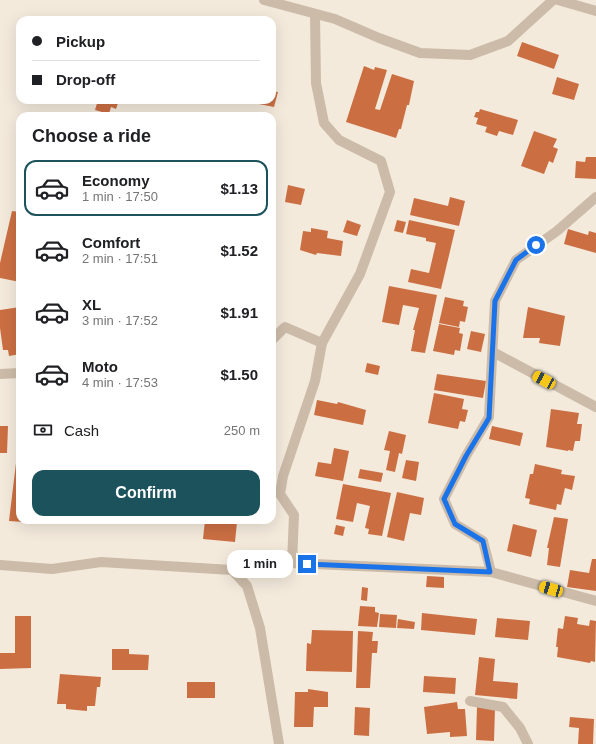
<!DOCTYPE html>
<meta charset="utf-8">
<style>
body{margin:0;font-family:Arial,sans-serif;background:#f2f2f2;color:#202124;height:100vh;display:flex;flex-direction:column;font-size:15px;white-space:nowrap}
*{box-sizing:border-box;margin:0}
p{font-size:13px;color:#757577}
.icon{flex:none;width:22px;height:22px;fill:none;stroke:currentColor;stroke-width:2;stroke-linecap:round;stroke-linejoin:round}
.map{position:relative;flex:1;overflow:hidden}
.sheet{position:absolute;left:16px;top:112px;width:260px;height:412px;display:flex;flex-direction:column;background:#fff;border-radius:12px;box-shadow:0 4px 16px #0002}
.sheet>*{flex:none}
.guide{position:absolute;left:16px;top:16px;width:260px;height:88px;border-radius:12px;box-shadow:0 4px 16px #0002;display:grid;align-content:center;height:88px;padding:0 16px;background:#fff}
.end{position:absolute;width:18px;height:18px;margin:-9px;border:5px solid #1a73e8;background:#fff;box-shadow:0 0 0 2px #fff}
.from{border-radius:50%}
.bubble{position:absolute;height:28px;border-radius:12px;background:#fff;box-shadow:0 4px 16px #0002;font-size:13px;font-weight:700;line-height:28px;text-align:center}
.car{position:absolute;width:12px;height:24px;margin:-12px -6px;border-radius:5px;box-shadow:0 0 3px 1px #0007;background:linear-gradient(#f5c518 24%,#345 0 40%,#f5c518 0 76%,#345 0 86%,#f5c518 0)}
.guide b{display:flex;align-items:center;gap:14px;height:38px;font-size:15px}
.guide b+b{border-top:1px solid #e0e0e0}
.guide i{width:10px;height:10px;background:#202124}
ul{padding:0;list-style:none}
li{display:flex;align-items:center;gap:12px;height:56px;margin:0 8px 6px;padding:0 8px;border:2px solid transparent;border-radius:12px}
li div{flex:1}
li b{display:block;font-size:15px}
li em{font-style:normal;font-weight:700}
li.selected{border-color:#1c525c}
li>.icon{width:36px;height:36px;stroke-width:1.5}
h2{padding:0 16px;font-size:18px;line-height:48px}
.pay{display:flex;align-items:center;gap:10px;height:44px;padding:0 16px;font-size:15px}
.pay p{margin-inline-start:auto}
.action{display:flex;gap:8px;margin-top:auto;padding:8px 16px}
.action a{flex:1;height:46px;border-radius:12px;background:#1c525c;color:#fff;font-size:16px;font-weight:700;line-height:46px;text-align:center}
.map>svg:first-child{display:block}
</style>
<div class="map">
<svg width="596" height="744" viewBox="0 0 596 744">
<rect width="100%" height="100%" fill="#f3eadc"/>
<!-- building -->
<g fill="#cb6f43">
<path d="M522 42 559 55 554 69 517 56Z"/>
<path d="M364 66 374 70 375 67 387 70 375 109 380 110 392 74 414 81 409 105H407L401 129H399L396 138 346 122Z"/>
<path d="M557 77 579 84 574 100 552 94Z"/>
<path d="M272 91 278 92 274 107 244 101 272 100Z"/>
<path d="M98 100H119L116 109 111 107 109 114 95 110Z"/>
<path d="M480 109 518 120 513 135 499 131 497 136 485 132 487 127 476 124 478 118 474 117 476 112H479Z"/>
<path d="M534 131 557 139 553 147 558 149 553 163 549 161 544 174 521 166Z"/>
<path d="M586 157H596V179L575 178 576 161 585 162Z"/>
<path d="M288 185 305 189 301 205 285 202Z"/>
<path d="M450 197 465 201 459 226 410 215 414 198 448 206Z"/>
<path d="M12 211 20 212V282L0 278V263Z"/>
<path d="M347 220 361 225 357 236 343 232Z"/>
<path d="M397 220 406 222 403 233 394 231Z"/>
<path d="M409 220 455 230 441 289 408 282 411 269 429 273 436 243 426 241V238L406 234Z"/>
<path d="M311 228 328 231 327 238 343 241 341 256 317 253 316 255 300 250 303 231 311 232Z"/>
<path d="M568 229 588 235 589 231 596 233V253L564 244Z"/>
<path d="M389 286 437 295 425 353 411 351 415 330H413L419 308 403 305 399 325 382 322Z"/>
<path d="M445 297 464 301 463 306 468 307 465 322 460 321 459 327 439 323Z"/>
<path d="M20 307V354L9 356 8 350H3L0 328V310Z"/>
<path d="M528 307 565 316 560 346 539 343 540 338H523Z"/>
<path d="M439 324 460 328 459 333 463 334 460 351 455 350 454 355 433 351Z"/>
<path d="M471 331 485 334 481 352 467 349Z"/>
<path d="M367 363 380 366 378 375 365 372Z"/>
<path d="M437 374 486 381 483 398 434 390Z"/>
<path d="M434 393 464 399 462 409 468 410 465 422 460 421 458 429 428 423Z"/>
<path d="M317 400 337 404 338 402 366 410 363 425 314 415Z"/>
<path d="M551 409 579 413 577 424H582L580 441H575L573 451 568 450V451L546 447Z"/>
<path d="M0 426H8L7 453H0Z"/>
<path d="M492 426 523 433 520 446 489 439Z"/>
<path d="M389 431 406 435 402 454 399 453 395 472 386 470 390 451 384 450Z"/>
<path d="M17 432H20V456H16Z"/>
<path d="M334 448 349 451 343 481 315 476 318 462 331 464Z"/>
<path d="M406 460 419 462 416 481 402 478Z"/>
<path d="M16 463H20V520H23V522L9 521Z"/>
<path d="M535 464 562 470 561 474 575 476 572 490 565 488 561 505 557 504 556 510 529 504 530 499 525 498 530 474H533Z"/>
<path d="M360 469 383 473 381 482 358 478Z"/>
<path d="M343 484 391 493 382 536 368 534 369 529 365 528 370 506 357 503 353 522 336 519Z"/>
<path d="M397 492 424 498 421 515 410 513 404 541 387 537Z"/>
<path d="M554 517 568 519 560 567 547 565 549 548H547Z"/>
<path d="M205 520 237 522 235 542 203 539Z"/>
<path d="M513 524 537 530 531 557 507 551Z"/>
<path d="M336 525 345 527 343 536 334 534Z"/>
<path d="M592 559H596V591L567 587 570 570 589 573Z"/>
<path d="M427 576 444 577V588L426 587Z"/>
<path d="M362 587 368 588 367 601 361 600Z"/>
<path d="M360 606 375 607V612L379 613 377 627 358 626Z"/>
<path d="M422 613 477 619 475 635 421 630Z"/>
<path d="M380 614 397 615 396 628 379 627Z"/>
<path d="M15 616H31V668L0 669V653H15Z"/>
<path d="M565 616 578 618 577 624 589 626 590 620 596 621 595 662 591 661 590 663 557 657 558 647H556L558 628 563 629Z"/>
<path d="M497 618 530 621 528 640 495 637Z"/>
<path d="M398 619 415 622 414 629 397 628Z"/>
<path d="M312 630 353 631 352 672 306 671 307 643 311 644Z"/>
<path d="M358 631 373 632 372 641H378L377 653H372L370 688H356Z"/>
<path d="M112 649H129V654L149 655 148 670H112Z"/>
<path d="M479 657 495 659 493 681 518 683 517 699 475 695Z"/>
<path d="M60 674 101 677 100 687H97L95 706H87V711L66 709V704H57Z"/>
<path d="M424 676 456 678 455 694 423 692Z"/>
<rect x="187" y="682" width="28" height="16"/>
<path d="M308 689 328 692V707H314L313 727H294L295 692H308Z"/>
<path d="M457 702 458 709H465L467 736 450 737V732L427 734 424 707Z"/>
<path d="M355 707 370 708 369 736 354 735Z"/>
<path d="M477 707 495 708 494 741 476 740Z"/>
<path d="M570 717 594 719 593 744H578L579 728 569 727Z"/>
</g>
<g fill="none" stroke-linecap="round" stroke-linejoin="round">
<!-- street -->
<g stroke="#ccbba8" stroke-width="10">
<path d="M264 0 335 19 379 38 420 53 470 55 508 41 553 0"/>
<path d="M558 0 596 11"/>
<path d="M272 340 285 327 322 343"/>
<path d="M493 352 596 407"/>
<path d="M0 374 20 373"/>
<path d="M292 563 294 515 280 494 283 476 315 381 322 343 360 274 390 192 381 161 339 140 324 123 316 83 315 15"/>
<path d="M0 565 52 569 101 562 232 570 292 563 491 572 596 601"/>
<path d="M232 570 247 586 260 628 279 744"/>
<path d="M491 572 483 541 455 524 444 499 466 456 489 417 495 301 516 260 557 231 596 197"/>
<path d="M470 701 503 707 520 728 528 744"/>
</g>
</g>
<g fill="none" stroke-linecap="round" stroke-linejoin="round">
<!-- route -->
<path stroke="#1a73e8" stroke-width="5" d="M307 564 490 572 483 541 455 524 444 499 466 456 489 418 495 301 516 260 536 245"/>
</g>
</svg>
<i class="end from" style="left:536px;top:245px"></i>
<i class="end" style="left:307px;top:564px"></i>
<div class="bubble" style="left:227px;top:550px;width:66px">1 min</div>
<i class="car" style="left:544px;top:380px;rotate:298deg"></i>
<i class="car" style="left:551px;top:589px;rotate:286deg"></i>
<div class="guide">
<b><i class="from"></i>Pickup</b>
<b><i></i>Drop-off</b>
</div>
<section class="sheet">
<h2>Choose a ride</h2>
<ul>
<li class="selected"><svg class="icon" aria-label="car" viewBox="0 0 24 24"><path d="M5 17H2v-5l4-1 3-4h7l3 4 3 1v5h-3M9 17h6M6 11h13"/><circle cx="7" cy="17" r="2"/><circle cx="17" cy="17" r="2"/></svg><div><b>Economy</b><p>1 min · 17:50</p></div><em>$1.13</em></li>
<li><svg class="icon" aria-label="car" viewBox="0 0 24 24"><path d="M5 17H2v-5l4-1 3-4h7l3 4 3 1v5h-3M9 17h6M6 11h13"/><circle cx="7" cy="17" r="2"/><circle cx="17" cy="17" r="2"/></svg><div><b>Comfort</b><p>2 min · 17:51</p></div><em>$1.52</em></li>
<li><svg class="icon" aria-label="car" viewBox="0 0 24 24"><path d="M5 17H2v-5l4-1 3-4h7l3 4 3 1v5h-3M9 17h6M6 11h13"/><circle cx="7" cy="17" r="2"/><circle cx="17" cy="17" r="2"/></svg><div><b>XL</b><p>3 min · 17:52</p></div><em>$1.91</em></li>
<li><svg class="icon" aria-label="car" viewBox="0 0 24 24"><path d="M5 17H2v-5l4-1 3-4h7l3 4 3 1v5h-3M9 17h6M6 11h13"/><circle cx="7" cy="17" r="2"/><circle cx="17" cy="17" r="2"/></svg><div><b>Moto</b><p>4 min · 17:53</p></div><em>$1.50</em></li>
</ul>
<div class="pay"><svg class="icon" aria-label="cash" viewBox="0 0 24 24"><path d="M3 7h18v10H3z"/><circle cx="12" cy="12" r="2"/></svg>Cash<p>250 m</p></div>
<div class="action"><a>Confirm</a></div>
</section>
</div>
